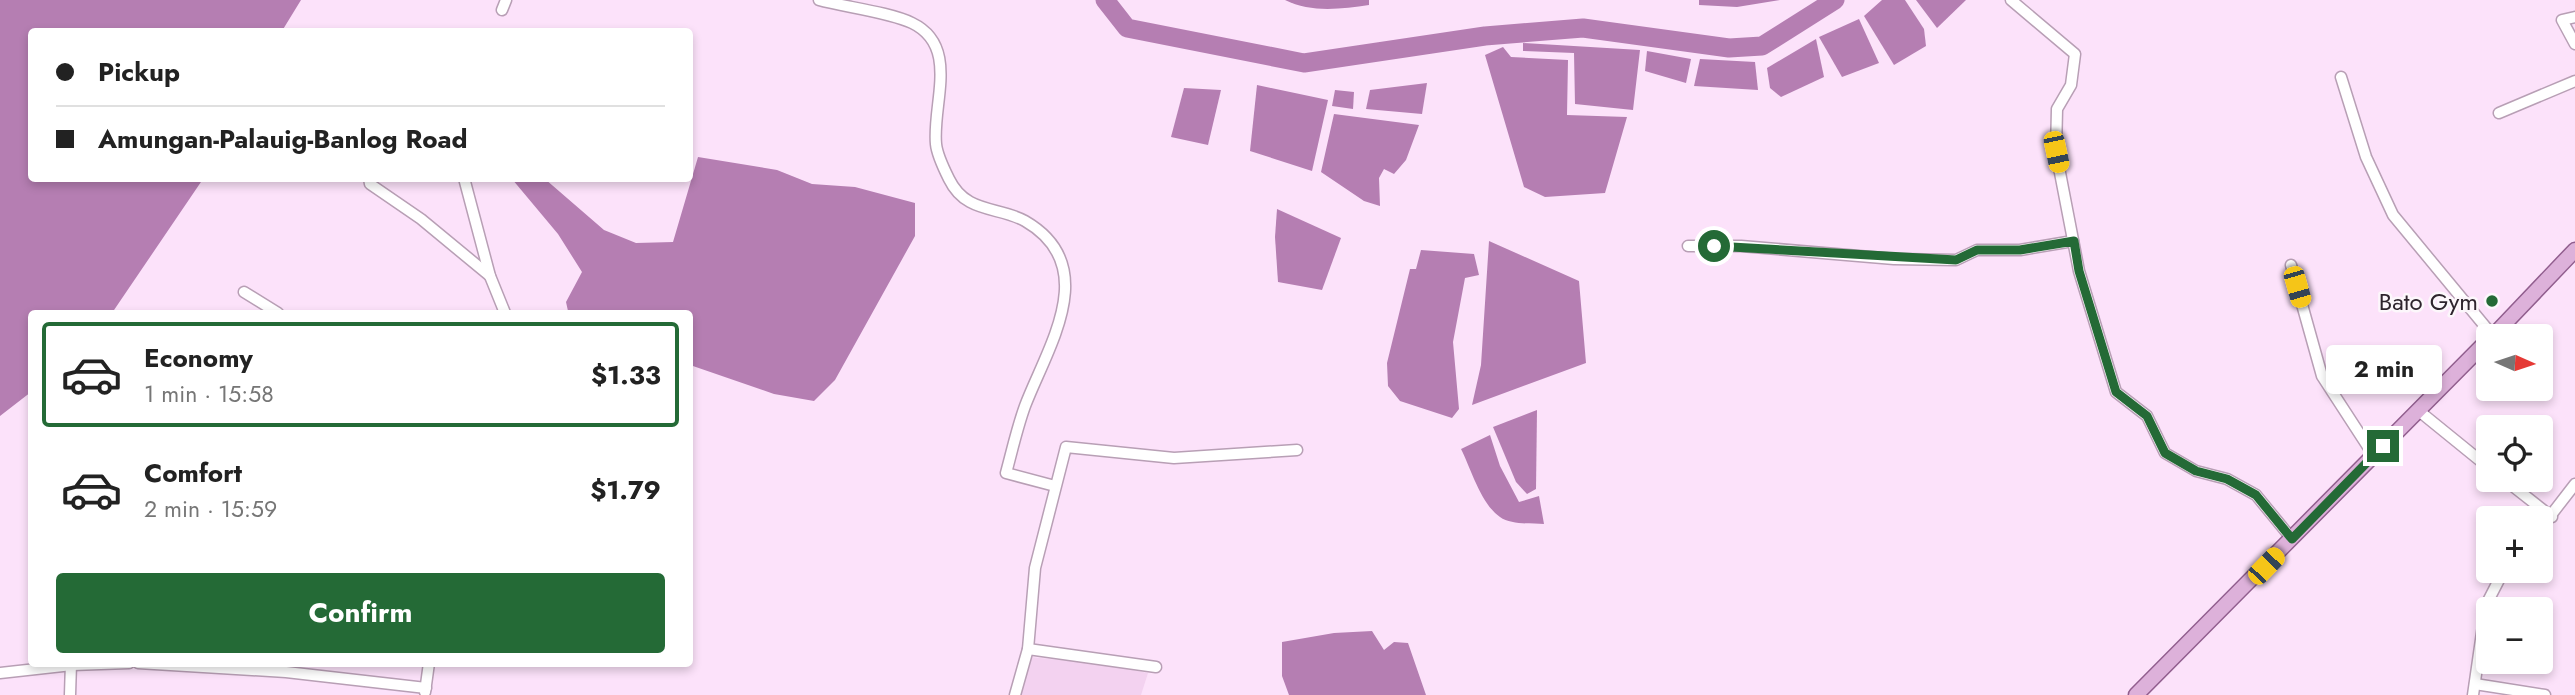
<!DOCTYPE html>
<meta charset="utf-8">
<style>
body{margin:0;font-family:Jost,sans-serif;background:#f6f6f6;color:#222;height:100vh;display:flex;flex-direction:column;font-size:26px;white-space:nowrap}
*{box-sizing:border-box;margin:0}
p{font-size:23px;color:#767676}
.icon{flex:none;width:38px;height:38px;fill:none;stroke:currentColor;stroke-width:2;stroke-linecap:round;stroke-linejoin:round}
.map{position:relative;flex:1;overflow:hidden}
.details{position:absolute;left:28px;top:310px;width:665px;height:357px;display:flex;flex-direction:column;background:#fff;border-radius:7px;box-shadow:0 4px 10px #0003}
.details>*{flex:none}
.top-card{position:absolute;left:28px;top:28px;width:665px;height:154px;border-radius:7px;box-shadow:0 4px 10px #0003;display:grid;align-content:center;height:154px;padding:0 28px;background:#fff}
.needle{width:46px;rotate:93deg}
.buttons{position:absolute;left:2476px;top:324px;display:grid;gap:14px}
.buttons a{display:grid;place-items:center;width:77px;height:77px;border-radius:7px;background:#fff;box-shadow:0 4px 10px #0003;font-size:35px}
.end{position:absolute;width:32px;height:32px;margin:-16px;border:9px solid #246a36;background:#fff;box-shadow:0 0 0 4px #fff}
.from{border-radius:50%}
.bubble{position:absolute;height:49px;border-radius:7px;background:#fff;box-shadow:0 4px 10px #0003;font-size:23px;font-weight:700;line-height:49px;text-align:center}
.car{position:absolute;width:21px;height:42px;margin:-21px -10px;border-radius:9px;box-shadow:0 0 5px 2px #0007;background:linear-gradient(#f5c518 24%,#345 0 40%,#f5c518 0 76%,#345 0 86%,#f5c518 0)}
.top-card b{display:flex;align-items:center;gap:24px;height:66px;font-size:26px}
.top-card b+b{border-top:2px solid #e0e0e0}
.top-card i{width:18px;height:18px;background:#222}
ul{padding:12px 0 0;list-style:none}
li{display:flex;align-items:center;gap:21px;height:105px;margin:0 14px 10px;padding:0 14px;border:4px solid transparent;border-radius:7px}
li div{flex:1}
li b{display:block;font-size:26px}
li em{font-style:normal;font-weight:700}
li.current{border-color:#246a36}
li>.icon{width:63px;height:63px;stroke-width:1.5}
.action{display:flex;gap:14px;margin-top:auto;padding:14px 28px}
.action a{flex:1;height:80px;border-radius:7px;background:#246a36;color:#fff;font-size:28px;font-weight:700;line-height:80px;text-align:center}
.map>svg:first-child{display:block}
</style>
<div class="map">
<svg width="2575" height="695" viewBox="0 0 2575 695">
<rect width="100%" height="100%" fill="#fce2fa"/>
<!-- built -->
<path fill="#f3d2f0" d="M1030 657 1102 664 1148 673 1141 695H1020Z"/>
<!-- water -->
<g fill="#b57eb2">
<path d="M0 0H301L282 31 32 32V178L203 179 112 313H32L31 392 0 416Z"/>
<path d="M1285 0H1369V5C1341 9 1311 13 1285 0Z"/>
<path d="M1699 0H1780L1737 7 1699 5Z"/>
<path d="M1882 0H1905L1924 29 1926 46 1894 65 1864 16Z"/>
<path d="M1916 0H1966L1937 28Z"/>
<path d="M1859 19 1879 63 1842 77 1819 37Z"/>
<path d="M1816 39 1824 77 1781 97 1770 88 1767 68Z"/>
<path d="M1523 43 1640 50 1633 110 1575 104 1574 53 1523 51Z"/>
<path d="M1503 47 1511 57 1568 60 1567 115 1627 117 1605 193 1545 197 1524 187 1485 55Z"/>
<path d="M1647 51 1691 59 1686 83 1645 71Z"/>
<path d="M1700 59 1755 62 1758 90 1694 86Z"/>
<path d="M1427 83 1422 114 1366 109 1370 90Z"/>
<path d="M1257 85 1328 100 1312 171 1250 151Z"/>
<path d="M1184 88 1221 90 1208 145 1171 137Z"/>
<path d="M1335 90 1354 92 1353 109 1332 106Z"/>
<path d="M1334 114 1419 125 1406 160 1394 174 1384 169 1379 178 1380 206 1364 201 1321 172Z"/>
<path d="M698 157 777 170 812 184 855 187 915 203V236L835 380 814 401 774 394 690 365V313L568 311 566 302 582 272 558 234 512 179H545L604 230 636 243 673 242Z"/>
<path d="M1277 209 1341 238 1322 290 1278 282 1275 237Z"/>
<path d="M1489 241 1579 281 1586 363 1472 405 1481 365Z"/>
<path d="M1421 250 1474 254 1479 275 1465 278 1453 342 1459 409 1452 418 1400 401 1388 386 1387 363 1410 269H1416Z"/>
<path d="M1537 410 1536 489 1527 494 1516 482 1493 427Z"/>
<path d="M1490 435 1500 466 1519 502 1539 496 1544 524C1531 523 1511 525 1500 517 1481 504 1471 469 1461 449Z"/>
<path d="M1372 631 1384 650 1394 642 1408 643 1426 695H1289L1282 676V642L1334 633Z"/>
</g>
<g fill="none" stroke-linecap="round" stroke-linejoin="round">
<!-- river -->
<path stroke="#b57eb2" stroke-width="19" d="M1105 0 1127 28 1304 63 1485 36 1583 28 1729 48 1762 46 1835 0"/>
<!-- minor casing -->
<g stroke="#b89fb5" stroke-width="13">
<g id="minor">
<path d="M819 0C845 7 889 12 912 23 960 46 932 104 936 144 937 155 944 169 949 179 966 214 998 206 1025 221 1103 266 1047 348 1025 406 1017 428 1012 451 1006 473L1055 486"/>
<path d="M2011 0 2075 54 2071 85 2057 109 2056 152 2079 271 2116 392 2147 416 2165 453 2196 471 2227 479 2256 495 2292 539"/>
<path d="M502 10 506 0"/>
<path d="M2575 17 2562 20 2575 44"/>
<path d="M2341 77 2366 157 2393 215 2493 336"/>
<path d="M2499 113 2575 81"/>
<path d="M369 178 370 184 421 219 490 276"/>
<path d="M464 178 490 276 505 313"/>
<path d="M1688 246H1741L1894 259 1956 260 1977 250H2020L2073 241"/>
<path d="M2291 265 2322 376 2374 456"/>
<path d="M244 292 278 313"/>
<path d="M2419 411 2488 467"/>
<path d="M2505 480 2552 517"/>
<path d="M2541 528 2575 484"/>
<path d="M1028 649 1156 667"/>
<path d="M138 663 286 672 426 688"/>
<path d="M0 673 72 665 129 663"/>
<path d="M2475 684 2545 695"/>
<path d="M425 692 429 663"/>
<path d="M70 695 71 663"/>
<path d="M1015 695 1028 649 1035 568 1066 447 1174 458 1297 450"/>
<path d="M2473 695 2486 605 2504 570"/>
</g>
</g>
<!-- major casing -->
<g stroke="#915e8e" stroke-width="17">
<g id="major">
<path d="M2493 336 2575 250"/>
<path d="M2136 695 2488 340"/>
</g>
</g>
<!-- minor -->
<use href="#minor" stroke="#fff" stroke-width="10"/>
<!-- major -->
<use href="#major" stroke="#ddb1da" stroke-width="14"/>
</g>
<g fill="none" stroke-linecap="round" stroke-linejoin="round">
<!-- route -->
<path stroke="#246a36" stroke-width="9" d="M1714 246 1956 260 1977 250H2020L2074 241 2079 271 2116 392 2147 416 2165 453 2196 471 2227 479 2256 495 2292 539 2383 446"/>
</g>
<!-- markers -->
<circle fill="#246a36" stroke="#fcf7fb" stroke-width="2.5" cx="2492" cy="301" r="7"/>
<g text-anchor="middle" dominant-baseline="central" stroke-width="5" stroke-linejoin="round" paint-order="stroke">
<!-- poi labels -->
<g font-size="24" fill="#2e242d" stroke="#fcf7fb" text-anchor="end">
<text x="2478" y="301">Bato Gym</text>
</g>
</g>
</svg>
<div class="buttons">
<a><svg class="needle" viewBox="-14 -14 28 28"><path d="M0-13l5 13h-10z" fill="#e53935"/><path d="M0 13l5-13h-10z" fill="#767676"/></svg></a>
<a><svg class="icon" aria-label="locate" viewBox="0 0 24 24"><circle cx="12" cy="12" r="6"/><path d="M12 2v4M12 18v4M2 12h4M18 12h4"/></svg></a>
<a>+</a>
<a>−</a>
</div>
<i class="end from" style="left:1714px;top:246px"></i>
<i class="end" style="left:2383px;top:446px"></i>
<div class="bubble" style="left:2326px;top:345px;width:116px">2 min</div>
<i class="car" style="left:2056px;top:152px;rotate:168deg"></i>
<i class="car" style="left:2297px;top:287px;rotate:164deg"></i>
<i class="car" style="left:2266px;top:566px;rotate:44deg"></i>
<div class="top-card">
<b><i class="from"></i>Pickup</b>
<b><i></i>Amungan-Palauig-Banlog Road</b>
</div>
<section class="details">
<ul>
<li class="current"><svg class="icon" aria-label="car" viewBox="0 0 24 24"><path d="M5 17H2v-5l4-1 3-4h7l3 4 3 1v5h-3M9 17h6M6 11h13"/><circle cx="7" cy="17" r="2"/><circle cx="17" cy="17" r="2"/></svg><div><b>Economy</b><p>1 min · 15:58</p></div><em>$1.33</em></li>
<li><svg class="icon" aria-label="car" viewBox="0 0 24 24"><path d="M5 17H2v-5l4-1 3-4h7l3 4 3 1v5h-3M9 17h6M6 11h13"/><circle cx="7" cy="17" r="2"/><circle cx="17" cy="17" r="2"/></svg><div><b>Comfort</b><p>2 min · 15:59</p></div><em>$1.79</em></li>
</ul>
<div class="action"><a>Confirm</a></div>
</section>
</div>
